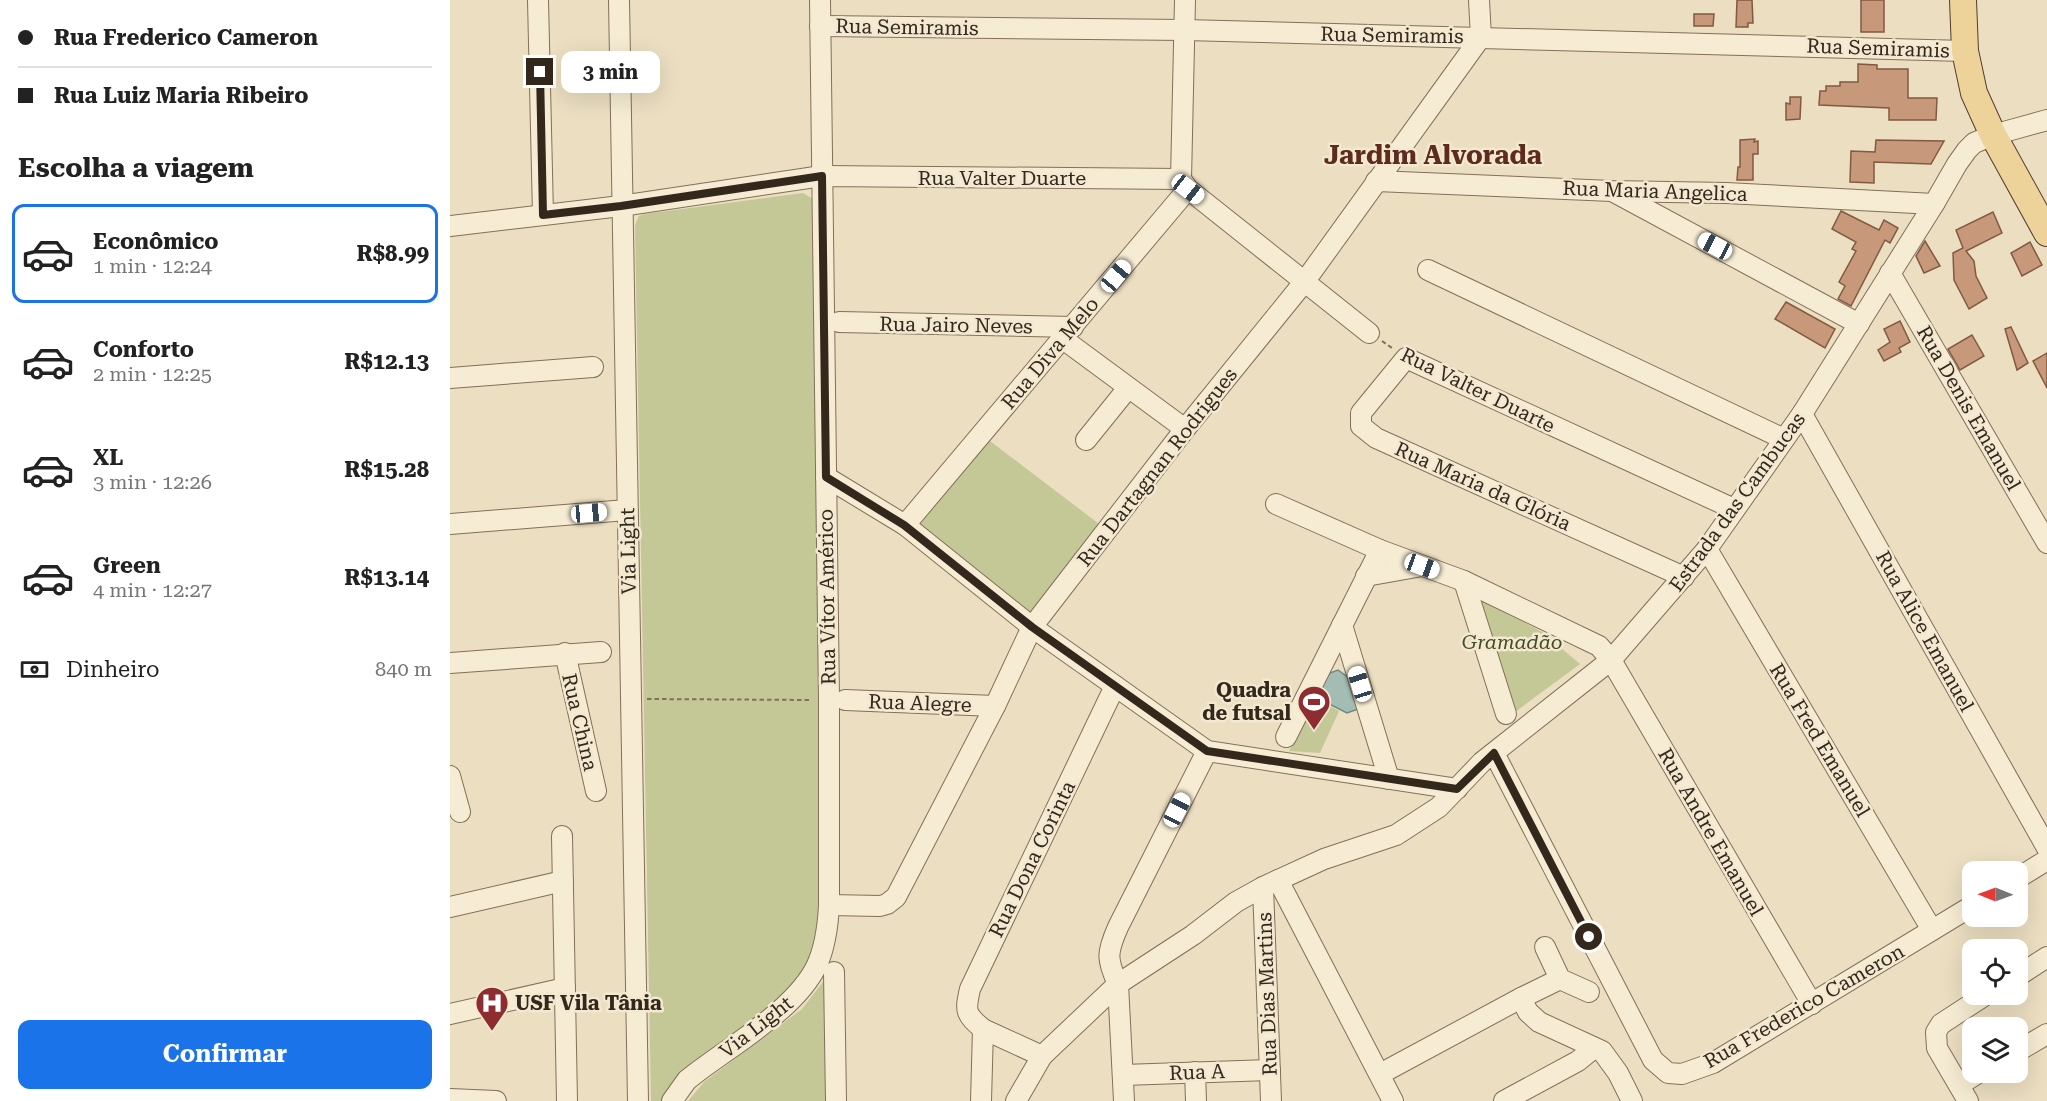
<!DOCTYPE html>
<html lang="pt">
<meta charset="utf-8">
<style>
body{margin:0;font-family:"Roboto Serif",serif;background:#f6f6f6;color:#222;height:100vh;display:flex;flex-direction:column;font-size:22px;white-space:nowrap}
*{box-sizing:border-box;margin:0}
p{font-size:20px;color:#767676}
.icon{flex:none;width:33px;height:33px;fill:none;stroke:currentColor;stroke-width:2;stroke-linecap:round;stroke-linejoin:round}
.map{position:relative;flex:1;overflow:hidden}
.sheet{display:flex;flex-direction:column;background:#fff;width:450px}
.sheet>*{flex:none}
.hud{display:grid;align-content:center;height:132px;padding:0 18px;background:#fff}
.needle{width:39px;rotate:271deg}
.buttons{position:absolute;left:1512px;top:861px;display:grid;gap:12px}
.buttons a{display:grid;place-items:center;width:66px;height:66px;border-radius:12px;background:#fff;box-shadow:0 6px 24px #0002;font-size:30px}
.end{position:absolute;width:27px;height:27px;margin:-14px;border:8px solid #34281d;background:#fff;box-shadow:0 0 0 3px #fff}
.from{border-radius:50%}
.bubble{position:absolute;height:42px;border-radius:12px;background:#fff;box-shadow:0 6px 24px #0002;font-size:20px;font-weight:700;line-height:42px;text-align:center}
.car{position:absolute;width:18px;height:36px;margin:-18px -9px;border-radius:8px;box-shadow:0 0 4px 2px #0007;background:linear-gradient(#fff 24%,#345 0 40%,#fff 0 76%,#345 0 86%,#fff 0)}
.hud b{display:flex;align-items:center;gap:21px;height:57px;font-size:22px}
.hud b+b{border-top:2px solid #e0e0e0}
.hud i{width:15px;height:15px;background:#222}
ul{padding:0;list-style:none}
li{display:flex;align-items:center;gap:18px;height:99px;margin:0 12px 9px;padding:0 6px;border:3px solid transparent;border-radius:12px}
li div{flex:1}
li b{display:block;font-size:22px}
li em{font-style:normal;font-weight:700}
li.on{border-color:#1a73e8}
li>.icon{width:54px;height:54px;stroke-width:1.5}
h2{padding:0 18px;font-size:27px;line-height:72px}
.pay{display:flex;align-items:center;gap:15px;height:66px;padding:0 18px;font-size:22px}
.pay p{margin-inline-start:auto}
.primary-button{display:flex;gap:12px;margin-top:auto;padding:12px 18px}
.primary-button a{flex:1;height:69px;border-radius:12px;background:#1a73e8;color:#fff;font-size:24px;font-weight:700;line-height:69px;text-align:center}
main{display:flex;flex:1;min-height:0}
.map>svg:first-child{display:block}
</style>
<main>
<section class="sheet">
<div class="hud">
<b><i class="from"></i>Rua Frederico Cameron</b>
<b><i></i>Rua Luiz Maria Ribeiro</b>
</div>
<h2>Escolha a viagem</h2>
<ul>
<li class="on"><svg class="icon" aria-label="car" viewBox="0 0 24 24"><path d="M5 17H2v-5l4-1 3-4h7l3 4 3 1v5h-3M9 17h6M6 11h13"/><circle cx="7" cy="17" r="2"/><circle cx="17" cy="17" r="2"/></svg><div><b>Econômico</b><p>1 min · 12:24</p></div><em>R$8.99</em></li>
<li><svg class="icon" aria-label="car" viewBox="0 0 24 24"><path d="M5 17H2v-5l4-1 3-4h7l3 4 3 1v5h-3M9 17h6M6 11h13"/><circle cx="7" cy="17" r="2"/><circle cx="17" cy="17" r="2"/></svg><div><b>Conforto</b><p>2 min · 12:25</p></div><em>R$12.13</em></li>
<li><svg class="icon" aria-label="car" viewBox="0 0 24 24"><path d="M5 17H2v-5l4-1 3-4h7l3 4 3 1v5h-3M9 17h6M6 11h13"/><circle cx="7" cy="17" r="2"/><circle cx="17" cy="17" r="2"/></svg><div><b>XL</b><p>3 min · 12:26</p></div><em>R$15.28</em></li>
<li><svg class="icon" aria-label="car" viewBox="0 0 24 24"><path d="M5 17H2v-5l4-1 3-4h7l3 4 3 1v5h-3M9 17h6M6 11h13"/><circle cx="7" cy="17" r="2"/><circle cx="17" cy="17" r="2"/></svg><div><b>Green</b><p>4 min · 12:27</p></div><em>R$13.14</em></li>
</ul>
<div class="pay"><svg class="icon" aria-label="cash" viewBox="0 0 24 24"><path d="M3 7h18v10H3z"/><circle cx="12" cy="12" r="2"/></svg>Dinheiro<p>840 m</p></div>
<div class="primary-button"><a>Confirmar</a></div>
</section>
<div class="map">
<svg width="1597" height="1101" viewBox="0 0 1597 1101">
<rect width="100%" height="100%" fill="#ebdec1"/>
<!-- green -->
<g fill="#c3c896">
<path d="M353 193 368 202 374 936 360 975 218 1101H201L185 225 189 216 194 214Z"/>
<path d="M532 435 657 530 582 627 455 525Z"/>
<path d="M1024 594 1092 632 1130 664 1065 712Z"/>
<path d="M866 699 889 711 870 753 839 751Z"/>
<path d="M376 978 379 1101H238L254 1082 352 1009Z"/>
</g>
<!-- water -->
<path fill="#a3bdb5" stroke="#6b8b82" stroke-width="1.5" d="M888 670 899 678 911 708 897 713 867 698 877 674Z"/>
<!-- building -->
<g fill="#c79879" stroke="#815a41" stroke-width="1.5">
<path d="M1287 0H1302L1303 23H1298V27H1286Z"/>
<rect x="1411" y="0" width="23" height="32"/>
<path d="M1244 14H1264L1263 26H1244Z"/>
<path d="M1408 64 1427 65V69H1458V98H1487L1486 120H1439V108L1369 105 1370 91H1376V86H1390V82H1408Z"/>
<path d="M1340 97H1351L1350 119 1336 120V103L1340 104Z"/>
<path d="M1305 139 1304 142 1308 141V154H1303V180H1287L1288 167H1290V140Z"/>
<path d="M1426 140 1494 141 1481 164 1424 162V183L1400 182 1401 151 1425 152Z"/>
<path d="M1391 211 1429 230 1434 220 1448 228 1440 243 1435 240 1401 306 1388 299 1395 286 1389 282 1406 251 1402 249 1406 242 1382 229Z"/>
<path d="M1543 212 1552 233 1516 251 1524 261 1526 276 1537 298 1519 309 1504 280 1503 253 1513 248 1506 230Z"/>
<path d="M1475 241 1490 266 1474 273 1466 256Z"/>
<path d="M1580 242 1592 265 1572 276 1561 253Z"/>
<path d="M1336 302 1385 329 1375 348 1325 319Z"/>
<path d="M1450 321 1460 342 1449 348 1451 352 1434 361 1428 350 1440 342 1434 329Z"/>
<path d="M1561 327 1578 363 1567 370 1555 329Z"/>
<path d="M1522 335 1534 356 1510 370 1498 349Z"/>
<path d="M1597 353V388L1583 361Z"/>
</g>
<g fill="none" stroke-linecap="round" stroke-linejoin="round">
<!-- minor casing -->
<g stroke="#836f5a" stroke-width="22">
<g id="minor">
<path d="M88 0 93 215"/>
<path d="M169 0 188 1101"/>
<path d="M370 26 735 30 1515 51"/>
<path d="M926 181 1162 191 1276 193 1484 204"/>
<path d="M738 189 919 333"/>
<path d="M1164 192 1409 324"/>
<path d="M0 226 171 206 372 176 731 179"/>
<path d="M978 270 1334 439"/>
<path d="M1440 273 1597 543"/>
<path d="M389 322 623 327"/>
<path d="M613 339 735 429"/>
<path d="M0 378 143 367"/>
<path d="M1352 414 1597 848"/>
<path d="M636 440 678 388"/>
<path d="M376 477 455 525 582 627 757 751 1007 789"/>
<path d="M826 504 930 550 1014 581 1149 646 1161 660 1362 1004"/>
<path d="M0 524 177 510"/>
<path d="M455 525 738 189 731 179 735 0"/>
<path d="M1257 549 1482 930"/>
<path d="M916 576 972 566"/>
<path d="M1234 577 926 438 911 426V413L956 358 1284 509"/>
<path d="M1014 581 1056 714"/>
<path d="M892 625 939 779"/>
<path d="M115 653 146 791"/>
<path d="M0 663 151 652"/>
<path d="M395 700 545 706"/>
<path d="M836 737 930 550"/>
<path d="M1044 753 1203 1060 1218 1073 1232 1074 1263 1063 1522 906"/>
<path d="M0 776 10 812"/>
<path d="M112 836 117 1101"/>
<path d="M1568 878 1597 860"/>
<path d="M828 880 943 1101"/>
<path d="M813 887 821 1101"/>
<path d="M379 905 430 906 437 904 446 897 545 706 582 627 735 429 855 281 1031 37 1029 0"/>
<path d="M0 907 113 881"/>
<path d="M1095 947 1110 979 1139 992"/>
<path d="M384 972 386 1101"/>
<path d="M1568 976 1597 957"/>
<path d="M1071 998 1078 1012 1089 1022 1152 1051 1168 1073 1182 1101"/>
<path d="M0 1014 115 988"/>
<path d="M533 1029 592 1056"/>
<path d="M1568 1051 1597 1034"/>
<path d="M745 1072 746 1101"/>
<path d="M930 1074 1071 998 1110 979"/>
<path d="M673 1075 820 1070"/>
<path d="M1509 1085 1530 1072"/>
<path d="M0 1099 46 1101"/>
<path d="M222 1101 237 1080 246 1073C284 1044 347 1008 367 965 375 947 378 925 379 905V700L370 0"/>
<path d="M531 1101 533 1029C515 1014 515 1011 520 989L665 686"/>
<path d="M566 1101 592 1056 668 984 743 935 786 902 813 887 874 859 946 835 989 807 1032 762 1161 660 1257 549 1352 414 1484 204 1507 164 1517 150 1524 143 1543 135 1597 120"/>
<path d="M674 1101 668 984C656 959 657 952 668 927L757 751"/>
<path d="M1054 1101 1128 1061 1144 1048"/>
<path d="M1518 1101 1487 1048 1486 1032 1491 1024 1537 994"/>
</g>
</g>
<!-- major casing -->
<g stroke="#513e2e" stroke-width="28">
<path id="major" d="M1513 0 1515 51 1524 93 1543 135 1597 233"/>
</g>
<!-- path -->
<g stroke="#836f5a" stroke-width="2" stroke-dasharray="4.5 3" stroke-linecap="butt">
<path d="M932 341 942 348"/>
<path d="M197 699 362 700"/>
</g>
<!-- minor -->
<use href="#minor" stroke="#f6ecd3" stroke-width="20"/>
<!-- major -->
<use href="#major" stroke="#edd29a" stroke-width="26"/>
</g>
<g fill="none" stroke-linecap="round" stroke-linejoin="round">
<!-- route -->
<path stroke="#34281d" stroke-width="8" d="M90 72 93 215 171 206 372 176 376 477 454 525 582 627 757 751 1007 789 1044 753 1139 937"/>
</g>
<!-- icons -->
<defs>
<g id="stadium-pin" transform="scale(1.725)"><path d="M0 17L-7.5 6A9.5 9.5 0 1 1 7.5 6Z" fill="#8e2d2f" stroke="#f3e8d0"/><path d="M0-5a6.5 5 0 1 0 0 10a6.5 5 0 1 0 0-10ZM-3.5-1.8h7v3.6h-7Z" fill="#fff"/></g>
<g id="hospital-pin" transform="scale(1.725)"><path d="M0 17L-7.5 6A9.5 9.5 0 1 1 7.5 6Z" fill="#8e2d2f" stroke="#f3e8d0"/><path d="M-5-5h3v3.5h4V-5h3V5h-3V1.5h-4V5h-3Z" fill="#fff"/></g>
</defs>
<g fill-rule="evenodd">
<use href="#stadium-pin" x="864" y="702"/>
<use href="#hospital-pin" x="42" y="1003"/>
</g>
<g text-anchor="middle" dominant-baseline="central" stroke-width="5" stroke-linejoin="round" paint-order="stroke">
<!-- street labels -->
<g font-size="20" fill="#34281d" stroke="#f3e8d0">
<text transform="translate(457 27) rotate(1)">Rua Semiramis</text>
<text transform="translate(942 35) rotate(1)">Rua Semiramis</text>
<text transform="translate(1428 48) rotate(2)">Rua Semiramis</text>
<text x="552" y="178">Rua Valter Duarte</text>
<text transform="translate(1205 191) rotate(2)">Rua Maria Angelica</text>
<text transform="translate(506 325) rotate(1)">Rua Jairo Neves</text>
<text transform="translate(600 353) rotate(-50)">Rua Diva Melo</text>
<text transform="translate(1028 390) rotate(26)">Rua Valter Duarte</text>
<text transform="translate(1519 408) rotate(60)">Rua Denis Emanuel</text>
<text transform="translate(707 467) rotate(-52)">Rua Dartagnan Rodrigues</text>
<text transform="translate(1033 486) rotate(24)">Rua Maria da Glória</text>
<text transform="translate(1287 502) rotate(-54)">Estrada das Cambucas</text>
<text transform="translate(178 551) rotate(-91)">Via Light</text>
<text transform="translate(377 597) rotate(-91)">Rua Vítor Américo</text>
<text transform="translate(1475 631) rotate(61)">Rua Alice Emanuel</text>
<text transform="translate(470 703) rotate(2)">Rua Alegre</text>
<text transform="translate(130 722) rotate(77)">Rua China</text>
<text transform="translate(1370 740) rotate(59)">Rua Fred Emanuel</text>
<text transform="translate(1261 832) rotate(60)">Rua Andre Emanuel</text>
<text transform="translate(582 859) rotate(-64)">Rua Dona Corinta</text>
<text transform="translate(817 994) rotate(-92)">Rua Dias Martins</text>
<text transform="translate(1354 1006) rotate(-30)">Rua Frederico Cameron</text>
<text transform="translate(306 1027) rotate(-38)">Via Light</text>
<text transform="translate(747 1072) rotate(-2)">Rua A</text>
</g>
<!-- park labels -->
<g font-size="20" font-style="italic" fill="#454f25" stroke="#f3e8d0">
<text x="1062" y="642">Gramadão</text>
</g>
<!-- poi labels -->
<g font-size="20" font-weight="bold" fill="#34281d" stroke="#f3e8d0" text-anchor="end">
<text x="841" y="690">Quadra<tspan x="841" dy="23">de futsal</tspan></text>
<text x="65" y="1003" text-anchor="start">USF Vila Tânia</text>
</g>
<!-- district labels -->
<g font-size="26" font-weight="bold" fill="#5e2b1f" stroke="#f3e8d0">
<text x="983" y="155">Jardim Alvorada</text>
</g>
</g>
</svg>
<div class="buttons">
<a><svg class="needle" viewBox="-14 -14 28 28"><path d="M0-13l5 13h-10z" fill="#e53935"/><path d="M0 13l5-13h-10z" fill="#767676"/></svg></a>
<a><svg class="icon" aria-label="locate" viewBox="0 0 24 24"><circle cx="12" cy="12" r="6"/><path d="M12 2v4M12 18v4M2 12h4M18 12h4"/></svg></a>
<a><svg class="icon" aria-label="layers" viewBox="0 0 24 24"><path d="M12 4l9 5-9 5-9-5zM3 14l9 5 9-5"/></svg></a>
</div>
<i class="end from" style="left:1139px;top:937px"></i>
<i class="end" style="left:90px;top:72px"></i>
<div class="bubble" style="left:111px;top:51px;width:99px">3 min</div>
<i class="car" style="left:738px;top:189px;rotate:128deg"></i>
<i class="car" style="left:1265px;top:246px;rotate:298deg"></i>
<i class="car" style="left:666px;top:276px;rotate:40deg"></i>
<i class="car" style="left:139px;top:513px;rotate:85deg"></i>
<i class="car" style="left:972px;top:566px;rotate:110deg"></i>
<i class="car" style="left:910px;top:684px;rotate:343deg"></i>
<i class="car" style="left:727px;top:810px;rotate:27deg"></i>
</div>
</main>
